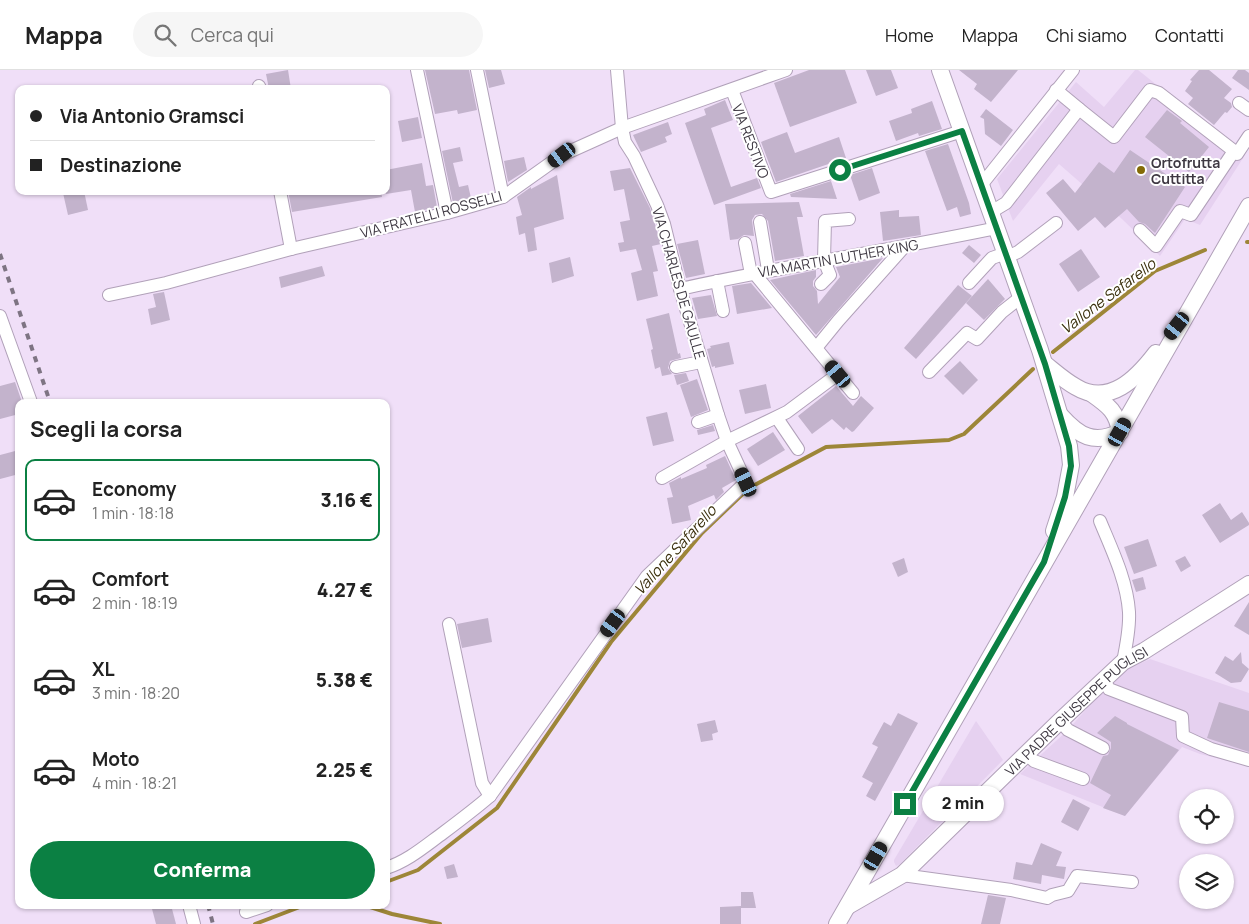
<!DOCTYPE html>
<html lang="it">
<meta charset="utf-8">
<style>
body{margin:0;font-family:Manrope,sans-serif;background:#f6f6f6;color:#222;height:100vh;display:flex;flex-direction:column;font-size:19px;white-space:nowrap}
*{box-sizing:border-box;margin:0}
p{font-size:16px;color:#767676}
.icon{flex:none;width:28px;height:28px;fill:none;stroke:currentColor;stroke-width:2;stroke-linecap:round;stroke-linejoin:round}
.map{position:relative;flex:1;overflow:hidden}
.details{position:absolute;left:15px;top:329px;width:375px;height:510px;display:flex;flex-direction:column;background:#fff;border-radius:10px;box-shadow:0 1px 4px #0004}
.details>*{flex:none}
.top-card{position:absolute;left:15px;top:15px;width:375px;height:110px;border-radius:10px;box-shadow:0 1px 4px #0004;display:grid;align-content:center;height:110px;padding:0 15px;background:#fff}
.buttons{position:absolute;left:1179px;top:719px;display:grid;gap:10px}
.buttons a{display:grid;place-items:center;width:55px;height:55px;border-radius:50%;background:#fff;box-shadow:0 1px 4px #0004;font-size:25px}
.end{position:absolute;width:22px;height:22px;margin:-11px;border:6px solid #0b8043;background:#fff;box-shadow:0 0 0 2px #fff}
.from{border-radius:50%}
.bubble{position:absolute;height:35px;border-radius:18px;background:#fff;box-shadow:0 1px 4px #0004;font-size:16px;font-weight:800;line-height:35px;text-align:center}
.car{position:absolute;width:15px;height:30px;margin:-15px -8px;border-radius:6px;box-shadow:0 0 4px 1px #0007;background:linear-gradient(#222 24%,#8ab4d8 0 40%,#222 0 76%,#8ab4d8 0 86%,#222 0)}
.top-card b{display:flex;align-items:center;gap:18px;height:48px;font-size:19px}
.top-card b+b{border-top:1px solid #e0e0e0}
.top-card i{width:12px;height:12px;background:#222}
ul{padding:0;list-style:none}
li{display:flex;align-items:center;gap:15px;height:82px;margin:0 10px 8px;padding:0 5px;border:2px solid transparent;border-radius:10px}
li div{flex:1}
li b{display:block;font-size:19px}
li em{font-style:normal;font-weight:800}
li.selected{border-color:#0b8043}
li>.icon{width:45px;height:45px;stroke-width:1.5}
h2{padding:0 15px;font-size:22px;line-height:60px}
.button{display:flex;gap:10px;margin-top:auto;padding:10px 15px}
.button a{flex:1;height:58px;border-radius:30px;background:#0b8043;color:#fff;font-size:20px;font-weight:800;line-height:58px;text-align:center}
header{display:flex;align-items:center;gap:30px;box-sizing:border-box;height:70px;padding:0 25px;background:#fff;border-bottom:1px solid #e0e0e0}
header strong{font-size:24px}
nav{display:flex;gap:28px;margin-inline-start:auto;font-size:18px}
.search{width:350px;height:45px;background:#f6f6f6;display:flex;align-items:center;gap:12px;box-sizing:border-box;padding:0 18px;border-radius:28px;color:#767676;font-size:19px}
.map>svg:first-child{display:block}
</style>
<header>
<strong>Mappa</strong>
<div class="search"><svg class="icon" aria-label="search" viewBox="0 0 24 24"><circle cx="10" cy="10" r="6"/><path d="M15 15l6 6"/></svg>Cerca qui</div>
<nav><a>Home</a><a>Mappa</a><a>Chi siamo</a><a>Contatti</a></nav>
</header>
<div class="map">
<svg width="1249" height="854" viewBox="0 0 1249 854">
<rect width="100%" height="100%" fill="#f0dff8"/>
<!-- built -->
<g fill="#e6d1f0">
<path d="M1135 0H1138L1245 85 1200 155 1185 149 1160 186 1122 149 1059 94 1013 151 997 109 1076 12 1104 37Z"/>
<path d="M1150 589 1249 623V696L1200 684 1182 677 1125 746 1020 704 1068 660 1096 628 1109 619 1124 601Z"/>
<path d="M976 651 1003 690 900 794 896 796 894 792V790Z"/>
</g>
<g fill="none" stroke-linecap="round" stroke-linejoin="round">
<!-- stream -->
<g stroke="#9d8638" stroke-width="4">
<path d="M1247 172H1249"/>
<path d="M1053 282 1155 201 1205 180"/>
<path d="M386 812 418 800 497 738 611 572 702 463 749 418 826 377 949 370 964 364 1033 299"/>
<path d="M364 835 392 844 440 854"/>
<path d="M255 854 305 835"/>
</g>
</g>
<!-- building -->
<g fill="#c3b3cc">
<path d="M288 0 291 19H269L266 4Z"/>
<path d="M425 0H469L477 40 458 44 457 40 435 44Z"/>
<path d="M485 0H501L505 14 489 18Z"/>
<path d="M809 0H845L857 33 790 57 774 13Z"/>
<path d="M866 0H891L898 18 876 26Z"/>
<path d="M959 0H1018L991 32 974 19 977 14Z"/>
<path d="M1199 0H1209L1232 19 1224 28 1231 33 1232 37 1227 43 1225 42 1214 55 1188 34 1193 28 1185 21 1192 11 1190 10Z"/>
<path d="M1238 0H1245L1249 3V20L1232 8Z"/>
<path d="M725 30 733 50 711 58 731 117 757 108 761 118 714 135 685 53 706 45 704 39Z"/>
<path d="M932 31 942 59 919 66 918 63 896 71 889 51 912 43 911 39Z"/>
<path d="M986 39 1013 60 1001 76 985 64 984 49 980 47Z"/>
<path d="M1167 40 1182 51 1180 53 1209 77 1189 102 1145 67Z"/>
<path d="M418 47 422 68 402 72 398 51Z"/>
<path d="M668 52 672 64 665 67 667 72 641 82 633 65Z"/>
<path d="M787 62 795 83 839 67 846 88 776 112 761 72Z"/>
<path d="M948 74 969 133 971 144 960 147 957 137 947 141 925 81Z"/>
<path d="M460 77 463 91 453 93 459 117 468 115 471 128 453 133 442 81Z"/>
<path d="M1130 80 1185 117 1155 163 1145 154 1139 152 1127 139 1105 158 1095 147 1078 161 1046 123 1063 109 1075 123 1099 92 1114 103Z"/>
<path d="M524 87 527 100 508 112 504 91Z"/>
<path d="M422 93 426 116 433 115 437 137 415 142 411 120 386 124V100Z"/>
<path d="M630 98 650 138 661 174 652 176 658 201 653 202 658 226 637 231 631 203 642 200 636 179 620 182 618 173 624 172 620 152 630 150 624 119 614 121 610 101Z"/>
<path d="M872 98 880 123 859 131 850 105Z"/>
<path d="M557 105 564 149 534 158 537 180 528 182 525 163 519 165 516 147 522 145 517 127 531 117V119Z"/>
<path d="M831 111 837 129 791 127 790 124Z"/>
<path d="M70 121H84L88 140 68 145 63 123Z"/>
<path d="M288 121H381L382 127 292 142Z"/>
<path d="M799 132 803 147H797L804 186 775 191 768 151 762 144 755 145 752 150 754 166 744 165 738 169 730 170 725 134Z"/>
<path d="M899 140V147L919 146 921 165 883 171 880 142Z"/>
<path d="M698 170 705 204 686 208 677 174Z"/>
<path d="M969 175 981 185 974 193 962 183Z"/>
<path d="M1081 179 1100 207 1078 222 1059 194Z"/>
<path d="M570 187 574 206 552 213 549 193Z"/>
<path d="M883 188 816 265 770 210 816 200V207L813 211V216L817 221 818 234 840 207 836 197Z"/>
<path d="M322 196 325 206 281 218 279 207Z"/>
<path d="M988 209 1005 229 984 250 966 233Z"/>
<path d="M751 213 772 238 737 244 732 216Z"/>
<path d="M958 215 972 226 916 289 904 278Z"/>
<path d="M164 222 170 250 151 255 148 239 156 237 153 224Z"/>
<path d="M711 225 717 246 698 249 692 228Z"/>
<path d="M669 243 678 284 680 283 681 288 670 291 668 298 672 304 662 306 660 297 655 299 651 280 653 279 646 249Z"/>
<path d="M729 272 734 294 715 298V296L712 297 707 279 711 278 710 276Z"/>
<path d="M960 291 978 310 963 325 944 306Z"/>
<path d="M686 303 689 311 677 315 674 305Z"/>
<path d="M697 309 708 340 691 347 680 315Z"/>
<path d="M15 312 22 332H19V344L0 349V316Z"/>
<path d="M766 314 771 338 745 344 739 320Z"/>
<path d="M836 316 853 336 861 326 874 338 854 361 852 362 846 357 844 360 832 349 812 364 798 346Z"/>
<path d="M667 342 674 371 653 376 646 347Z"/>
<path d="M713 355 715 361 698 365 697 360Z"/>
<path d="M773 362 785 380 758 396 747 379Z"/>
<path d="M19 380V404L0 409V385Z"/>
<path d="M725 386 736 410 722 418 724 422 716 430 714 425 688 436 691 450 672 454 667 428 673 427 669 413 681 407V409L707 398 706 395Z"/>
<path d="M1220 433 1231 450 1242 442 1249 453V455L1220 473 1202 445Z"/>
<path d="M1148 469 1157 496 1134 504 1124 477Z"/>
<path d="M1185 486 1191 496 1181 502 1175 491Z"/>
<path d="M904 488 908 502 898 507 892 493Z"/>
<path d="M1143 507 1146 519 1136 522 1132 510Z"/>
<path d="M1249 532V565L1234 556Z"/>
<path d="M488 548 492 572 462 578 457 554Z"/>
<path d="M1241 582 1242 593 1249 599 1241 612 1231 613 1215 603 1225 586 1233 591Z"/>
<path d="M1219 632 1249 641V682L1207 668Z"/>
<path d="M898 643 918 653 875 731 866 726 873 713 862 707 878 677 872 674 884 652 891 656Z"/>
<path d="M1115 646 1127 653V654L1179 680 1125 746 1103 738 1111 725 1090 713 1103 686 1108 685 1111 678V672L1097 663Z"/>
<path d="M715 650 718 662 712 664 713 670 701 672 697 654Z"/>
<path d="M1073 729 1090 738 1078 761 1061 752Z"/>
<path d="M1041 773 1062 782 1056 796 1066 797 1064 809 1042 805 1041 814 1013 809 1016 792 1032 795Z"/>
<path d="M454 794 458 807 447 809 444 797Z"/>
<path d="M741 822H753L756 838H741Z"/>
<path d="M988 825 1006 828 1000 854H981Z"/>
<path d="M151 835H171L176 854H156Z"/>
<path d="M741 836V854H720V837Z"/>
</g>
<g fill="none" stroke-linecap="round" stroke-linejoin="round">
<!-- minor casing -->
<g stroke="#b1a1b9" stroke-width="14">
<g id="minor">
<path d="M417 0 447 143"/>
<path d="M477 0 503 127"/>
<path d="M259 16 260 19"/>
<path d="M732 20 771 122 962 61"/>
<path d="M1056 20 1079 39"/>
<path d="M1239 33 1249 40"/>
<path d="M1234 81 1237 84 1249 66"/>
<path d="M982 114 1073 0"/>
<path d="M280 121 291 179"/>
<path d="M991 142 1006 133 1079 39 1114 67 1150 20 1159 23 1234 81 1191 145 1180 141 1156 176 1140 160"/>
<path d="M760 152 768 200"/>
<path d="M745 173 751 204"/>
<path d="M1007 187 1018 182 1056 153"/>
<path d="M754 203 853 323"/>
<path d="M717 211 723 241"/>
<path d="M969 213 992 188 1006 183"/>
<path d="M821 214 830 205 824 190 825 151 849 149"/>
<path d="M680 219C785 196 891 180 997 158"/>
<path d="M109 225 166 213 291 179 447 143 503 127 562 85 622 58 786 0"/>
<path d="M0 246 31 332"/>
<path d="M816 278 838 251 904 177"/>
<path d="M676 297 701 292"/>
<path d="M929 302 967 263 977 269 1002 242 1021 227"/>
<path d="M777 348 798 379"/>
<path d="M698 352 718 345"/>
<path d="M662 408 727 371 787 342 838 304"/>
<path d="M1100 451C1112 480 1127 511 1129 542 1130 559 1126 576 1123 592"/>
<path d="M449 554 482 713 490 726"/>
<path d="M1104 610 1109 619 1182 647 1183 666 1211 679 1249 690"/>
<path d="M1060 651 1068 660 1103 678"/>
<path d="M1026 684 1034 691 1083 709"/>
<path d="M386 798C408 791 425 776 443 763 459 751 475 739 490 726L647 506 746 412 727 371 718 345 680 219 664 154 657 135 634 86 625 72 622 58 617 0"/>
<path d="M902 805 1011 820 1047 828 1052 825 1068 821 1077 806 1132 812"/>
<path d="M189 835 194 854"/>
<path d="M246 842 267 835"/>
</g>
</g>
<!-- major casing -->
<g stroke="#b1a1b9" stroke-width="18">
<g id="major">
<path d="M940 0 1040 280 1069 376 1071 395 1065 427 1054 461"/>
<path d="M1045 294C1055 302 1065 311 1076 317 1109 337 1137 308 1156 283"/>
<path d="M1061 346C1079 366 1094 375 1120 362 1117 342 1109 336 1092 324"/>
<path id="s1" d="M848 836 902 805 1060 651 1123 592 1144 581 1249 514"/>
<path d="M837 854 1249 136"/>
</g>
</g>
<!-- minor -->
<use href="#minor" stroke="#fff" stroke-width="12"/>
<!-- major -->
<use href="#major" stroke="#fff" stroke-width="16"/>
<!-- rail -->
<g stroke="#7e7483" stroke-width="4" stroke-dasharray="6 6" stroke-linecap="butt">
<path d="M0 184 50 332"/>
<path d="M208 835 213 854"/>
</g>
</g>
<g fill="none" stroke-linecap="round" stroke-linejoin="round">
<!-- route -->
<path stroke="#0b8043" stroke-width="6" d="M840 100 962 61 1045 294 1069 376 1071 396 1065 427 1044 492 905 734"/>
</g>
<!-- markers -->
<circle fill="#846b06" stroke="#fff" stroke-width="2" cx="1141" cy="100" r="5"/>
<g text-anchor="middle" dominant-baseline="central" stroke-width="4" stroke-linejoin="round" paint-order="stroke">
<!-- street labels -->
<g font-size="14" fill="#3e3842" stroke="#fff">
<text transform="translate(751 71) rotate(69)">VIA RESTIVO</text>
<text transform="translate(431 144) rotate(-15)">VIA FRATELLI ROSSELLI</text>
<text transform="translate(838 188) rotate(-10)">VIA MARTIN LUTHER KING</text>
<text transform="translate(679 213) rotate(74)">VIA CHARLES DE GAULLE</text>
<text stroke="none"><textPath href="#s1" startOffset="302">VIA PADRE GIUSEPPE PUGLISI</textPath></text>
</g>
<!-- poi labels -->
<g font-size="14" font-weight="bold" fill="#3e3842" stroke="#fff" text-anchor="start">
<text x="1151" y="92">Ortofrutta<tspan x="1151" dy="16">Cuttitta</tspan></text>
</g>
<!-- water labels -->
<g font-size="15" font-style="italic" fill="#392e0b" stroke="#fff">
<text transform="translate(1108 226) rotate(-37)">Vallone Safarello</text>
<text transform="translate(675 480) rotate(-48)">Vallone Safarello</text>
</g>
</g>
</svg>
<div class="buttons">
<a><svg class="icon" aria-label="locate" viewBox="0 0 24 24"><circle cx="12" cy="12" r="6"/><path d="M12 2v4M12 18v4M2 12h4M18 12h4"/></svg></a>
<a><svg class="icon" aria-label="layers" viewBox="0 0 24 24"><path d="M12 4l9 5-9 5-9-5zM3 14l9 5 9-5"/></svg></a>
</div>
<i class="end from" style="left:840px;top:100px"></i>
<i class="end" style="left:905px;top:734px"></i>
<div class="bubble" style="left:922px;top:716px;width:82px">2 min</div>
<i class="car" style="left:562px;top:85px;rotate:233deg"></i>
<i class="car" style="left:1177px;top:256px;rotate:218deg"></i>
<i class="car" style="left:838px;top:304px;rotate:320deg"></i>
<i class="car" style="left:1120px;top:362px;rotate:29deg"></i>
<i class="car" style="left:746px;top:412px;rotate:335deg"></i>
<i class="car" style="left:613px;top:553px;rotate:216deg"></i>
<i class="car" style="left:876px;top:786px;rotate:30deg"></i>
<div class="top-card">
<b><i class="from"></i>Via Antonio Gramsci</b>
<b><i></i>Destinazione</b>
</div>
<section class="details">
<h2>Scegli la corsa</h2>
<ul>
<li class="selected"><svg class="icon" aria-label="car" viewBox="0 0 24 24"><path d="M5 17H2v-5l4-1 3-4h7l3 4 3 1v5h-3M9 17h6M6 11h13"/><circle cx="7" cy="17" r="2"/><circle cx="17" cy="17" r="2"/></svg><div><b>Economy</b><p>1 min · 18:18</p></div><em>3.16 €</em></li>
<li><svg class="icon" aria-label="car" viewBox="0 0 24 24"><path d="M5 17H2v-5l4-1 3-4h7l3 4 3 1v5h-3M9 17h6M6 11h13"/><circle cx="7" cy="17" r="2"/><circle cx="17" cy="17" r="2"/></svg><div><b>Comfort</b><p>2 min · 18:19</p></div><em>4.27 €</em></li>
<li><svg class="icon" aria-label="car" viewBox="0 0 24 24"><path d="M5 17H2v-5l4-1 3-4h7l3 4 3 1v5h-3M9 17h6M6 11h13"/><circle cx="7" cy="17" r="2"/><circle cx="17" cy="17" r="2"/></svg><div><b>XL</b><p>3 min · 18:20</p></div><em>5.38 €</em></li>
<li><svg class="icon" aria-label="car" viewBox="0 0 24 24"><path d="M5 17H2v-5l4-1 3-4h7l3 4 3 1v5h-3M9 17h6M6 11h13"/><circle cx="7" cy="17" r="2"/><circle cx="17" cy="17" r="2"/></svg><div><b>Moto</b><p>4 min · 18:21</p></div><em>2.25 €</em></li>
</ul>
<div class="button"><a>Conferma</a></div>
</section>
</div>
